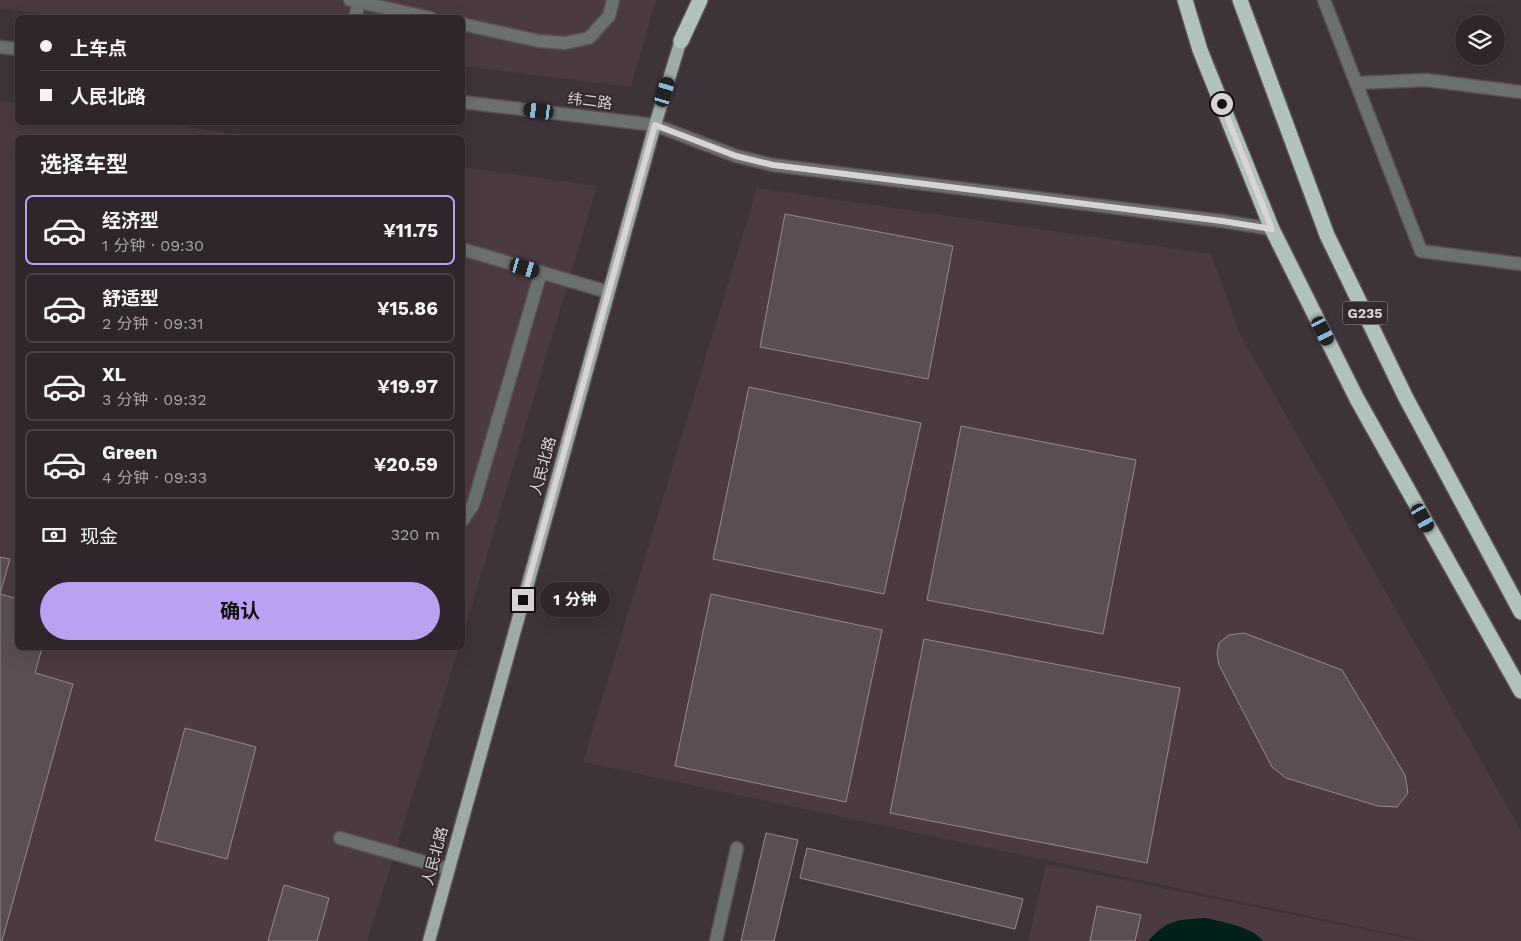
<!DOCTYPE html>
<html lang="zh">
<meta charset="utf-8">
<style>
body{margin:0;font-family:"Work Sans","Noto Sans SC",sans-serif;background:#3a3236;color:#f1f3f6;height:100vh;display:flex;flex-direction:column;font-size:19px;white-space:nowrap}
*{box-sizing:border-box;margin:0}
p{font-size:16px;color:#a7a5a8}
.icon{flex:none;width:28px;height:28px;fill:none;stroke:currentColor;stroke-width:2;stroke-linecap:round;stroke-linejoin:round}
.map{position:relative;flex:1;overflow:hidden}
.details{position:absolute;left:15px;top:135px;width:450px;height:515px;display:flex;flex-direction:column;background:#2e262a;border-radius:8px;box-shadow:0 5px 20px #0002,0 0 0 1px #494347}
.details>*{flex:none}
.guide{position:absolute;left:15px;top:15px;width:450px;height:110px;border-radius:8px;box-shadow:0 5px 20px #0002,0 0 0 1px #494347;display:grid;align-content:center;height:110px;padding:0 25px;background:#2e262a}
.tools{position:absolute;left:1455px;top:15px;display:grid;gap:10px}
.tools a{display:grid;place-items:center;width:50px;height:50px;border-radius:50%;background:#2e262a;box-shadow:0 5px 20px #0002,0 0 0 1px #494347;font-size:25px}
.end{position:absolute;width:22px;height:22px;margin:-11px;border:6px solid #dad3d6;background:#111;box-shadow:0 0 0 2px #111}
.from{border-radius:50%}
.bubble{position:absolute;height:35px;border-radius:18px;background:#2e262a;box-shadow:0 5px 20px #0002,0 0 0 1px #494347;font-size:16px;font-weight:700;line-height:35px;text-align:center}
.car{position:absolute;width:15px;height:30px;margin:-15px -8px;border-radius:6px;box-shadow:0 0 4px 1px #0007;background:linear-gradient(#222 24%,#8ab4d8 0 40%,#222 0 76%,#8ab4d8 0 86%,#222 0)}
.guide b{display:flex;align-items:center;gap:18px;height:48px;font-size:19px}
.guide b+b{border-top:1px solid #494347}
.guide i{width:12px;height:12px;background:#f1f3f6}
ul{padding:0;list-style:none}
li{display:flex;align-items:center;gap:15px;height:70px;margin:0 10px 8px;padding:0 15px;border:2px solid #494347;border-radius:8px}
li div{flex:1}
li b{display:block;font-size:19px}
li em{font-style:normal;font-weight:700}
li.active{border-color:#bca0f2}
li>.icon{width:45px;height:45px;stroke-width:1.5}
h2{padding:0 25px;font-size:22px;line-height:60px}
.pay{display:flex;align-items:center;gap:12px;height:55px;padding:0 25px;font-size:19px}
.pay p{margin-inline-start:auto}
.button{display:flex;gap:10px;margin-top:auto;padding:10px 25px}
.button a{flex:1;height:58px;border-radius:30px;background:#bca0f2;color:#111;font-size:20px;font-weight:700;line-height:58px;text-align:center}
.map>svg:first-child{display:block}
</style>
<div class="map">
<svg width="1521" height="941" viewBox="0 0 1521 941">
<rect width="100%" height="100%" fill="#3e3338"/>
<!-- built -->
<g fill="#4c3a42">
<path d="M0 0H656L631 87 463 66 462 18H72L0 8Z"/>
<path d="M0 101 17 104 18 122H151L256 137 18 138V648H459L367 941H0Z"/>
<path d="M463 167 597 186 463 635Z"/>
<path d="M757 188 1211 254 1240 334 1521 831V941H1427L583 762Z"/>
<path d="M1046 864 1420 941H1028Z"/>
</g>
<!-- water -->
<path fill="#002119" d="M1206 918C1222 922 1253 927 1263 941H1148C1168 919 1178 920 1206 918Z"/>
<!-- building -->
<g fill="#5a4e53" stroke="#97898f">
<path d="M785 214 953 246 928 379 760 347Z"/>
<path d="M749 387 921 423 884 594 713 559Z"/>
<path d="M961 426 1136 460 1103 634 927 600Z"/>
<path d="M0 557 10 559 0 594Z"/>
<path d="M0 594 18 599V648H42L35 673 73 684 2 941H0Z"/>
<path d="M711 594 882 630 846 802 675 766Z"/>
<path d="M1244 633 1342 670 1405 775 1408 793 1397 807 1378 806 1286 778 1272 767 1219 665 1217 653 1219 643 1229 635Z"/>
<path d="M924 639 1180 688 1147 863 890 813Z"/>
<path d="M185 728 256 747 227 859 155 840Z"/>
<path d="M766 833 798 840 774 941H741Z"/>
<path d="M807 848 1023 899 1015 929 800 878Z"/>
<path d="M284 885 329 898 317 941H268Z"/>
<path d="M1097 906 1141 915 1135 941H1090Z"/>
</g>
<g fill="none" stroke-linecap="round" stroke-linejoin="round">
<!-- minor casing -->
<g stroke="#5a5054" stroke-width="15">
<g id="minor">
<path d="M350 0 431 18"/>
<path d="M1324 0 1421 251 1521 264"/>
<path d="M355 18 359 2"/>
<path d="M462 24 539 41 565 43 589 38 609 16 613 0"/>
<path d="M0 47 18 49"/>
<path d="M1356 83 1426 80 1521 92"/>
<path d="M462 102 655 125 736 156 773 165 1222 221 1272 229"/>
<path d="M462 249 608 292"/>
<path d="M462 521 473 505 541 272"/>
<path d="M340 838 449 869"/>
<path d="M716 941 737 848"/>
</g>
</g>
<!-- major casing -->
<g stroke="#5a5054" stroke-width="15">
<path id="major" d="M429 941 655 125 683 33"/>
</g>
<!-- highway casing -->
<g stroke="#5a5054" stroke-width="18">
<g id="highway">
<path d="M1185 0 1200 50 1272 229 1357 399 1521 691"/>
<path d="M1240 0 1327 235 1406 398 1521 612"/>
<path d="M681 41 700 0"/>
</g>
</g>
<!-- minor -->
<use href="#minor" stroke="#6b716f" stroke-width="12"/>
<!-- major -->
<use href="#major" stroke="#9daaa6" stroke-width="12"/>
<!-- highway -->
<use href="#highway" stroke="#b1c1bc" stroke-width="15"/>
</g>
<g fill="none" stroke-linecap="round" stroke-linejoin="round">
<!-- route -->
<path stroke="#dad3d6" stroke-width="6" d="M523 600 655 125 736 156 773 165 1222 221 1272 229 1222 104"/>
</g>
<g text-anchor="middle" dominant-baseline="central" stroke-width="4" stroke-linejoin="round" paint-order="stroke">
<!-- shield labels -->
<rect fill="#34292e" stroke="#a8a0a4" stroke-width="1" x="1342.5" y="301.5" width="45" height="23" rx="4"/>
<g font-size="14" font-weight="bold" fill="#dad3d6">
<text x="1365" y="313">G235</text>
</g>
<!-- street labels -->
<g font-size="15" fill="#dad3d6" stroke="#34292e">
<text transform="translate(590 101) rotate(7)">纬二路</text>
<text transform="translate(543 466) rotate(-75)">人民北路</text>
<text transform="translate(435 856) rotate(-75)">人民北路</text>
</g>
</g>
</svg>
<div class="tools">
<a><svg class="icon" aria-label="layers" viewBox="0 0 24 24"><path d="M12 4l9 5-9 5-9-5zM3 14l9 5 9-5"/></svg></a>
</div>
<i class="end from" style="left:1222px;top:104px"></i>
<i class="end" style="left:523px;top:600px"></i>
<div class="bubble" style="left:540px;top:582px;width:70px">1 分钟</div>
<i class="car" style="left:665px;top:92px;rotate:17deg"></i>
<i class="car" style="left:539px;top:111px;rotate:277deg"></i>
<i class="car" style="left:525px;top:268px;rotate:106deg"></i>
<i class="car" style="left:1323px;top:331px;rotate:153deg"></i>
<i class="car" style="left:1423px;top:518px;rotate:151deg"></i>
<div class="guide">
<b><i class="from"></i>上车点</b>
<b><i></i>人民北路</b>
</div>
<section class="details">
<h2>选择车型</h2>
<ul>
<li class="active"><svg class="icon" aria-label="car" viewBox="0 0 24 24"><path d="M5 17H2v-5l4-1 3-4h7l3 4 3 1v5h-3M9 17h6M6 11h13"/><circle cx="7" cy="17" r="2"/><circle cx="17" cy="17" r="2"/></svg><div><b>经济型</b><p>1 分钟 · 09:30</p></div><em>¥11.75</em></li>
<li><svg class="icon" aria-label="car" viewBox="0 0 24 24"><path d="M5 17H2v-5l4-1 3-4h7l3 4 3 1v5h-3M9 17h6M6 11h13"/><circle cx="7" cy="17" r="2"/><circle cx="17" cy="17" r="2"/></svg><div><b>舒适型</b><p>2 分钟 · 09:31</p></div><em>¥15.86</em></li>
<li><svg class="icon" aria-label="car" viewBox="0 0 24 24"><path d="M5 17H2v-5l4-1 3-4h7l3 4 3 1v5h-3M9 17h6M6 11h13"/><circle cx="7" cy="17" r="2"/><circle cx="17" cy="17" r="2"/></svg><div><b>XL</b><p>3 分钟 · 09:32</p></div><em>¥19.97</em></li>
<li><svg class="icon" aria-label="car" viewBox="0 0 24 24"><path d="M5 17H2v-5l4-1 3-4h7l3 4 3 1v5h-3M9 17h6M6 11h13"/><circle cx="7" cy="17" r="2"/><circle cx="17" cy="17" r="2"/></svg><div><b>Green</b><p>4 分钟 · 09:33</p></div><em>¥20.59</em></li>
</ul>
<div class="pay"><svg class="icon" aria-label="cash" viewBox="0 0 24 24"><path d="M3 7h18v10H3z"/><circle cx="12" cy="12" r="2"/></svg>现金<p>320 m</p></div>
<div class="button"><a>确认</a></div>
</section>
</div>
